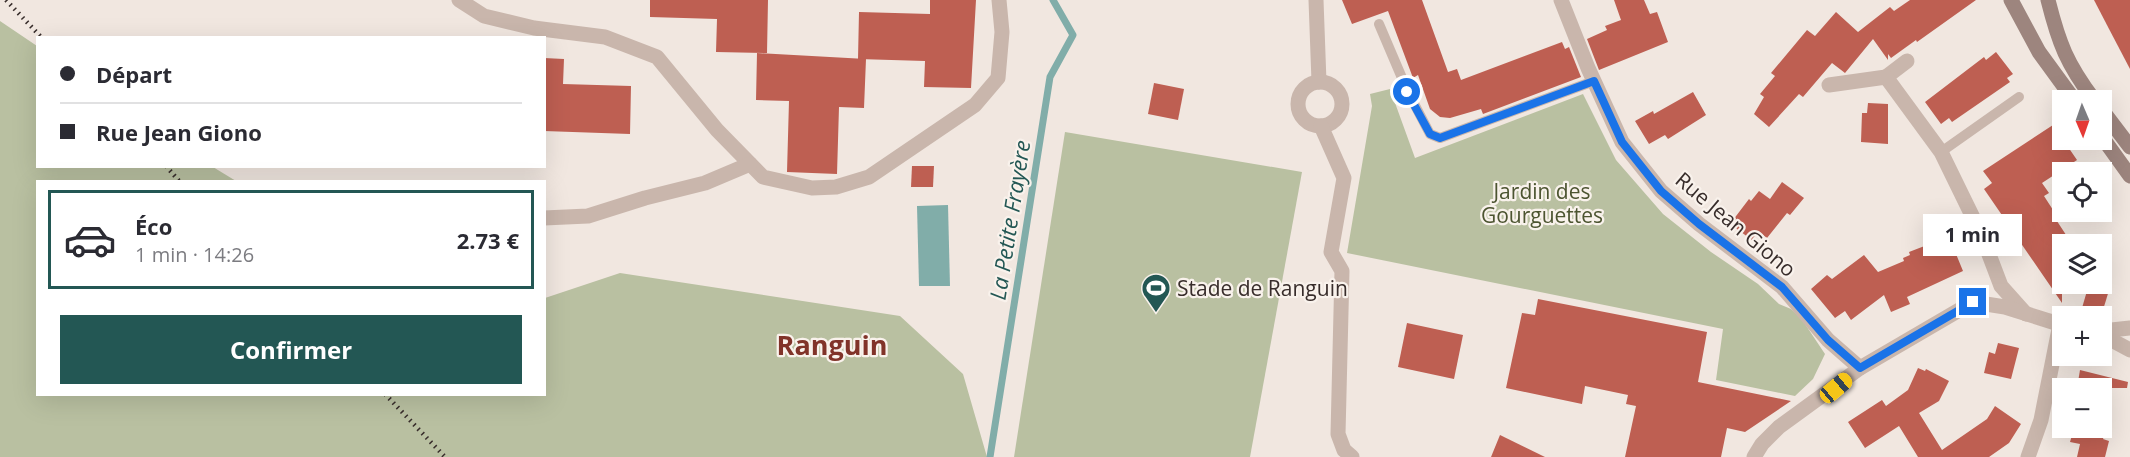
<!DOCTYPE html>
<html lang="fr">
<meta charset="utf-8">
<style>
body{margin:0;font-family:"Open Sans",sans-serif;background:#f2f2f3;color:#2b2b33;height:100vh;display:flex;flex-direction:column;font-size:22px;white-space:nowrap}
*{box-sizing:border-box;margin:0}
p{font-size:20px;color:#7c7c81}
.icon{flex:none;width:33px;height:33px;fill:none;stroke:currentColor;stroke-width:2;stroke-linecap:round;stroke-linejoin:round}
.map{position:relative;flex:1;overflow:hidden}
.side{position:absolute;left:36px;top:180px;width:510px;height:216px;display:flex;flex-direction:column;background:#fff;border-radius:0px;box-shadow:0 6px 24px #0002}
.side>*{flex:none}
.banner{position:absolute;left:36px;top:36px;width:510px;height:132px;border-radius:0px;box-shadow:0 6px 24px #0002;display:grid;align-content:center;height:132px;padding:0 24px;background:#fff}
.needle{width:39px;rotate:178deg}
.fabs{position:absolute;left:2052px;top:90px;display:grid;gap:12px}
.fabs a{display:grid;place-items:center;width:60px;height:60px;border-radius:0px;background:#fff;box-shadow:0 6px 24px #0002;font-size:30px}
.end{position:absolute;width:27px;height:27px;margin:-14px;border:8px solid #1a73e8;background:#fff;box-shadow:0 0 0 3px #fff}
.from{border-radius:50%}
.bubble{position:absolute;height:42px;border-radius:0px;background:#fff;box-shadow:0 6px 24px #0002;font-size:20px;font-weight:700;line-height:42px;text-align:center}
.car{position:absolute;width:18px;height:36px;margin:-18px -9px;border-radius:8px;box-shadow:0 0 4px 2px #0007;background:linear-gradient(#f5c518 24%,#345 0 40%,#f5c518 0 76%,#345 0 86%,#f5c518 0)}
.banner b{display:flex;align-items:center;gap:21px;height:57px;font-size:22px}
.banner b+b{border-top:2px solid #e1e1e2}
.banner i{width:15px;height:15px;background:#2b2b33}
ul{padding:10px 0 0;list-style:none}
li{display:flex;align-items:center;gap:18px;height:99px;margin:0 12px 9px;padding:0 12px;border:3px solid transparent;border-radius:0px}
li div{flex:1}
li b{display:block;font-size:22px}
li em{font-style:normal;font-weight:700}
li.active{border-color:#235754}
li>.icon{width:54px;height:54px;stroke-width:1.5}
.action{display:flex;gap:12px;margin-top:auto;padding:12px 24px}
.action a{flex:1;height:69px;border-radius:0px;background:#235754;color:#fff;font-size:24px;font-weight:700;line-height:69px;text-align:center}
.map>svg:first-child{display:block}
</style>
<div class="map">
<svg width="2130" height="457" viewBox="0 0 2130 457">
<rect width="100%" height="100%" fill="#f1e7e0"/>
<!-- green -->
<g fill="#b9c0a1">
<path d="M0 21 37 46 38 166 213 167 236 181 38 182V394H544L545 298 620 273 900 316 963 374 987 457H0Z"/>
<path d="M1390 89 1415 158 1583 94 1616 160 1663 214 1711 252 1758 284 1779 304 1791 309 1801 318 1825 354 1813 379 1795 396 1716 380 1723 329 1347 253 1372 106 1370 94Z"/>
<path d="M1065 132 1302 172 1250 457H1014Z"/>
</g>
<!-- water -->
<path fill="#81ada9" d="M948 205 950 286H919L917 206Z"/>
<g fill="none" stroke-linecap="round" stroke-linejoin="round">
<!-- stream -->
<path stroke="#81ada9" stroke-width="7" d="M990 457 1050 77 1073 35 1053 0"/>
</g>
<!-- building -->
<g fill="#be5f52">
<path d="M650 0H768L767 53 716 52 717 19 650 17Z"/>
<path d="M930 0H976L971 88 924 87 925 61 858 59 859 12 930 14Z"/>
<path d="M1342 0H1422L1448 72 1457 69 1461 80 1562 42 1565 49 1569 47 1581 77 1483 114 1481 109 1450 118 1440 117 1430 109 1418 75 1413 78 1388 11 1352 24Z"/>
<path d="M1614 0H1644L1650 14 1657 12 1668 42 1599 70 1587 39 1607 30 1605 26 1621 20Z"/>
<path d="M1910 0H1976L1917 42 1916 40 1891 58 1888 54V60L1873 39 1845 73 1832 63 1803 97 1799 94 1769 127 1754 114 1764 97 1760 94 1775 76 1771 73 1807 30 1815 36 1836 12 1858 32 1890 7 1894 11Z"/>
<path d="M2094 0H2130V69L2108 27Z"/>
<path d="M1996 52 2013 74 2007 78 2010 82 1952 122 1949 118 1941 124 1925 102 1984 57 1986 60Z"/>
<path d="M757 53 866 59 864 108 839 107 837 174 787 172 789 101 756 100Z"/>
<path d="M544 58 564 59 563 84 631 86 630 134 544 131Z"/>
<path d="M1154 83 1184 89 1178 120 1148 114Z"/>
<path d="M1693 92 1706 115 1668 139 1665 135 1649 144 1635 121 1653 111 1654 114Z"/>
<path d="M1868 103 1888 104V144L1861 142 1862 113H1867Z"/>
<path d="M2053 125 2077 160 2042 183 2049 193 2044 196 2055 213 2053 215 2072 244H2062V303L2018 239 2010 244 1997 227 2006 221 1984 189 1992 183 1983 171Z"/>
<path d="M912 166H934L933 187H911Z"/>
<path d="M1782 182 1804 198 1790 215 1787 213 1767 238 1758 231 1752 240 1730 224 1749 199 1751 201 1759 191 1770 199Z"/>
<path d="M1957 226 1967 249 1956 254 1963 271 1907 297 1910 304 1891 312 1884 295 1851 320 1845 311 1835 318 1811 289 1827 275 1832 279 1864 255 1878 272 1904 261 1903 258 1910 255 1909 252 1940 240 1938 234Z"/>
<path d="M2089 284H2111L2102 313 2082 308Z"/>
<path d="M1538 299 1707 332 1698 382 1791 401 1745 432 1727 428 1721 457H1625L1636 406 1626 404 1628 395 1585 386 1582 404 1506 388 1522 313 1535 315Z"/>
<path d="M1407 323 1463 335 1454 379 1398 367Z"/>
<path d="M1998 343 2019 348 2011 379 1984 373 1989 352 1995 354Z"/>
<path d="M1918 368 1925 371 1926 369 1949 381 1939 401 1919 413 1942 450 1987 419 1995 406 2021 424 2009 443 1989 457H1918L1899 426 1865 448 1848 422 1882 400 1886 406 1908 390Z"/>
<path d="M2080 370 2128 382 2127 388H2077Z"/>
<path d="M2074 428H2107L2103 439 2109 441 2105 457H2077L2080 444 2070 442Z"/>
<path d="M1500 435 1545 457H1491Z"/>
</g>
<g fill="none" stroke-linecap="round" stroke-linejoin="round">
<!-- service -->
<g stroke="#c9b6ac" stroke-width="10">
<path d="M1379 24 1408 92 1430 134 1440 138 1594 81"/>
<path d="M1941 152 2019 97"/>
</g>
<!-- minor -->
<g stroke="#c9b6ac" stroke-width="15">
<path d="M459 0 484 16 534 28 605 37 657 57 717 130 763 177 812 188 836 187 869 177 975 105 998 78 1002 32 999 0"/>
<path d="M1316 0 1319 82"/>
<path d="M1561 0 1588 68 1622 142 1661 191 1699 224 1782 287 1828 340 1860 368"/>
<path d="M1886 77 1907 61"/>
<circle cx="1320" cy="104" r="22"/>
<path d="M1829 85 1886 77 1941 152 1982 236 2001 286 2026 314"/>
<path d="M1321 126 1344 178 1331 252 1342 271 1338 434 1344 450 1352 457"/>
<path d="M544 218 588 216 645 198 705 183 750 164"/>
<path d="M2102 331 2130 328"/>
<path d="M2102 335 2130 350"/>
<path d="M1754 457 1762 444 1779 427 1860 368 1973 302 2005 307 2062 325"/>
<path d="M2028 457 2041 420 2060 324"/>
</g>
<!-- secondary -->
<g stroke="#9d857e" stroke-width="15">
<path d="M2011 0 2039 52 2074 100"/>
<path d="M2048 0C2059 44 2067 64 2094 100"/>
<path d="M2102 110 2130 147"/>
<path d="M2102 137 2130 176"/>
</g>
<!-- rail -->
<g stroke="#382d2b" stroke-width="4.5" stroke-dasharray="1.5 4.5" stroke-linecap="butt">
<path d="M6 0 42 38"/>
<path d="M166 166 180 182"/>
<path d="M385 394 445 457"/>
</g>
</g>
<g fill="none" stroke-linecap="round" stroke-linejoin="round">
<!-- route -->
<path stroke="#1a73e8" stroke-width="8" d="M1407 92 1430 134 1440 138 1594 81 1622 142 1661 191 1699 224 1782 287 1828 340 1860 368 1973 302"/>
</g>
<!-- icons -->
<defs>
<g id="stadium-pin" transform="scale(1.5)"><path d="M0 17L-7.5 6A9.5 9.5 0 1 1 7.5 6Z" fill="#235754" stroke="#f9f2ec"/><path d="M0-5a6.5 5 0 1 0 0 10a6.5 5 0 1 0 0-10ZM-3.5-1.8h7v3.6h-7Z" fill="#fff"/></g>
</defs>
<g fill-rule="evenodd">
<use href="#stadium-pin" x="1156" y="288"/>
</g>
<g text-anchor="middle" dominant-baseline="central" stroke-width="4.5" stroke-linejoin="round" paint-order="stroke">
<!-- park labels -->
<g font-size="21" fill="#4c5430" stroke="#f9f2ec">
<text x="1542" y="191">Jardin des<tspan x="1542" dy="24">Gourguettes</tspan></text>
</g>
<!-- street labels -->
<g font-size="21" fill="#382d2b" stroke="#f9f2ec">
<text transform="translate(1736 224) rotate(40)">Rue Jean Giono</text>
</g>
<!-- poi labels -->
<g font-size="21" fill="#382d2b" stroke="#f9f2ec" text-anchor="start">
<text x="1177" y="288">Stade de Ranguin</text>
</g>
<!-- water labels -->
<g font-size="22" font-style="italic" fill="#235754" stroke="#f9f2ec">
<text transform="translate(1009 220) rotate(-81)">La Petite Frayère</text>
</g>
<!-- district labels -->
<g font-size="27" font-weight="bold" fill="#813329" stroke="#f9f2ec">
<text x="832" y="344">Ranguin</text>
</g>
</g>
</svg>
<div class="fabs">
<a><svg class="needle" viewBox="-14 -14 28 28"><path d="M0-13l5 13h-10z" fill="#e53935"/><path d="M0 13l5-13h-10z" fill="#7c7c81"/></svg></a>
<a><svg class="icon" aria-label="locate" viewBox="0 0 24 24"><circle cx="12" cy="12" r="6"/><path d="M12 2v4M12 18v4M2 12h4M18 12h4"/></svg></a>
<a><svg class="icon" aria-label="layers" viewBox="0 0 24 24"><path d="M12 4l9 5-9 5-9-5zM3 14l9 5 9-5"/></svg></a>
<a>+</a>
<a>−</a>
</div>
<i class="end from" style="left:1407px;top:92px"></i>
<i class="end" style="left:1973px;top:302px"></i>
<div class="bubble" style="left:1923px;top:214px;width:99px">1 min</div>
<i class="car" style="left:1836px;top:388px;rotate:50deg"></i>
<div class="banner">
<b><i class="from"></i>Départ</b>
<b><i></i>Rue Jean Giono</b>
</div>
<section class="side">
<ul>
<li class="active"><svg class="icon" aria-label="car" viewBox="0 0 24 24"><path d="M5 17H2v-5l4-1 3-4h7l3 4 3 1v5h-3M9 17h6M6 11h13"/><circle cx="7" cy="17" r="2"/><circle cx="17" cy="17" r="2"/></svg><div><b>Éco</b><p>1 min · 14:26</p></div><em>2.73 €</em></li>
</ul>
<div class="action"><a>Confirmer</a></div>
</section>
</div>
